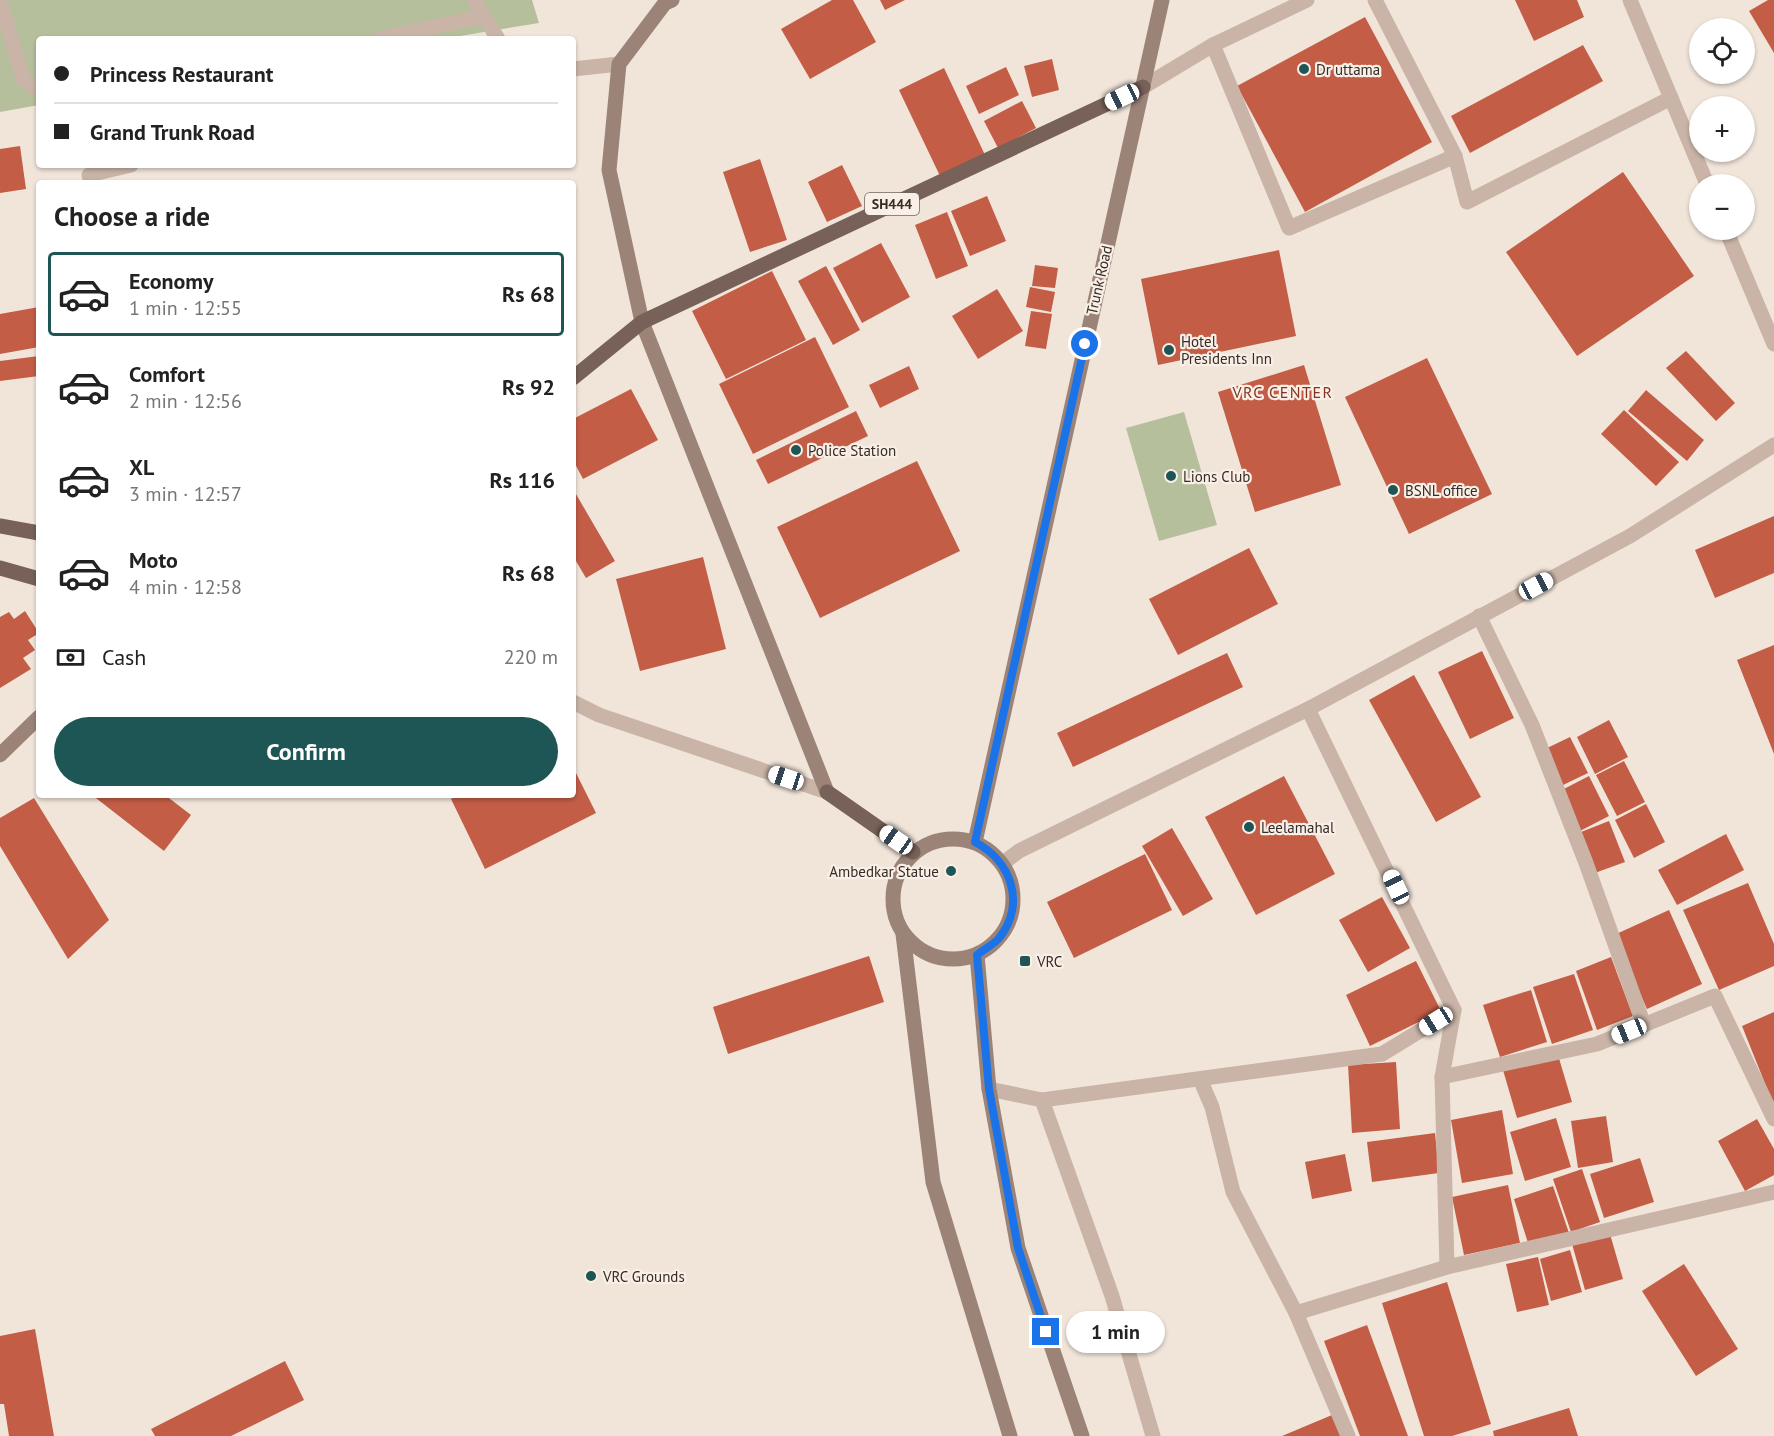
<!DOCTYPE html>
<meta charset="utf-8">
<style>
body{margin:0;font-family:"PT Sans",sans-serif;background:#f2f2f2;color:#222;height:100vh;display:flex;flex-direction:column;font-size:22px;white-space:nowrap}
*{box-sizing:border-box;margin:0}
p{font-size:20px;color:#767676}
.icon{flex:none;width:33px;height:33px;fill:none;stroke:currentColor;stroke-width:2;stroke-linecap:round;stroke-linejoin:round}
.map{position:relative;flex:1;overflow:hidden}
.sheet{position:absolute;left:36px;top:180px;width:540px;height:618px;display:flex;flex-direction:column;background:#fff;border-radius:6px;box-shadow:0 2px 4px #0004}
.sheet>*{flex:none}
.banner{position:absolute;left:36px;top:36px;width:540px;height:132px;border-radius:6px;box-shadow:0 2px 4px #0004;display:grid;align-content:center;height:132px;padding:0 18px;background:#fff}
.buttons{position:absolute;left:1689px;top:18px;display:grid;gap:12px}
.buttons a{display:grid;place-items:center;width:66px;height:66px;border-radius:50%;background:#fff;box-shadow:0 2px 4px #0004;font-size:30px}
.end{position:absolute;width:27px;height:27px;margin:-14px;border:8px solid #1a73e8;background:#fff;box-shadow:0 0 0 3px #fff}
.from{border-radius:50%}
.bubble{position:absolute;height:42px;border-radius:21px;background:#fff;box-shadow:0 2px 4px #0004;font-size:20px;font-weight:800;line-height:42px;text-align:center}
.car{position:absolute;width:18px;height:36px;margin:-18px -9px;border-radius:8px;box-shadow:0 0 4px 2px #0007;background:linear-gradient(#fff 24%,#345 0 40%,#fff 0 76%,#345 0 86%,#fff 0)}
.banner b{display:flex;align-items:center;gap:21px;height:57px;font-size:22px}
.banner b+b{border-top:2px solid #e0e0e0}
.banner i{width:15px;height:15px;background:#222}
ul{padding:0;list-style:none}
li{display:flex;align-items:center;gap:18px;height:84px;margin:0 12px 9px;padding:0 6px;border:3px solid transparent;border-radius:6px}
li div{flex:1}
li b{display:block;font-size:22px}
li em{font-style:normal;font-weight:800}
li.on{border-color:#1e5555}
li>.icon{width:54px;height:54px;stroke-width:1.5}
h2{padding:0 18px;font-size:27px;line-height:72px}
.pay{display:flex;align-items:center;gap:15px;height:66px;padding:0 18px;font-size:22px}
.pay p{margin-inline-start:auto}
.action{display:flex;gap:12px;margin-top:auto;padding:12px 18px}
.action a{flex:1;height:69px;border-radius:36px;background:#1e5555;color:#fff;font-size:24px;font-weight:800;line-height:69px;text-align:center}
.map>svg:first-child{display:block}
</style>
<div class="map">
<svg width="1774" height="1436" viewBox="0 0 1774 1436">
<rect width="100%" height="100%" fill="#f1e5da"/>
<!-- park -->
<g fill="#b5bf9b">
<path d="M0 0H532L539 23 442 39H39V105L0 112Z"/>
<path d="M1184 412 1217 525 1159 541 1126 428Z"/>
</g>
<!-- building -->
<g fill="#c35d46">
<path d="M832 0H853L876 42 810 79 781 29Z"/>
<path d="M880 0H905L885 10Z"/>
<path d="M1515 0H1577L1584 17 1534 41Z"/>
<path d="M1768 0H1774V53L1749 11Z"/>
<path d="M1365 17 1432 142 1305 212 1237 86Z"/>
<path d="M1583 45 1603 81 1470 153 1451 116Z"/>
<path d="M1052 59 1059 90 1032 97 1024 66Z"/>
<path d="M1006 67 1019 95 979 114 966 86Z"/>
<path d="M944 68 985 155 940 176 899 90Z"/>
<path d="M1022 101 1036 128 998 148 984 121Z"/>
<path d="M20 146 26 189 0 193V149Z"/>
<path d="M760 159 787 240 750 252 723 172Z"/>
<path d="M842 165 862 206 827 222 808 182Z"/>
<path d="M1623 172 1694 276 1577 356 1506 252Z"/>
<path d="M987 196 1006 241 970 256 951 211Z"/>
<path d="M947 212 968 266 936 279 915 225Z"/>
<path d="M881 243 910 297 862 323 833 268Z"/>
<path d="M1279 250 1296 336 1158 365 1141 279Z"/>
<path d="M1035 265 1058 268 1055 288 1032 286Z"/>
<path d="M826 266 860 330 833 345 798 281Z"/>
<path d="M772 271 806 340 726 379 692 311Z"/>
<path d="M1030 287 1055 292 1051 312 1026 307Z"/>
<path d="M997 289 1023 331 978 359 952 316Z"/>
<path d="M39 307V347L0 354V314Z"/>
<path d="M1031 311 1052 314 1046 349 1025 346Z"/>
<path d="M815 337 849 407 753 454 719 384Z"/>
<path d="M1686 351 1735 403 1716 421 1666 368Z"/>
<path d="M39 356V376L0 381V361Z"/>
<path d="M1427 358 1492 494 1409 534 1345 397Z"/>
<path d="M1304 365 1341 485 1255 512 1218 392Z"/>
<path d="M909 366 919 389 880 408 869 385Z"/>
<path d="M631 389 658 440 583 479 573 460V419Z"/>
<path d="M1646 390 1704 440 1687 461 1628 411Z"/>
<path d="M1624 410 1679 462 1656 486 1601 434Z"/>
<path d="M856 411 868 436 768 484 756 460Z"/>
<path d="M917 461 960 551 820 618 777 527Z"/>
<path d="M573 489 615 561 586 578 573 556Z"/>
<path d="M1774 516V573L1715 598 1695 550Z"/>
<path d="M1249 548 1278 604 1178 655 1149 599Z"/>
<path d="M703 557 726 649 640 671 616 579Z"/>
<path d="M25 611 39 633 28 640 35 650 23 658 31 669 0 688V617L9 612 14 619Z"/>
<path d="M1774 645V754L1737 660Z"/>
<path d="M1482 651 1514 718 1470 739 1438 672Z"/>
<path d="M1227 653 1243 687 1073 767 1057 733Z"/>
<path d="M1414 675 1481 797 1436 822 1369 700Z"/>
<path d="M1609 720 1628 757 1595 774 1577 737Z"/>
<path d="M1570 737 1588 773 1561 786 1543 750Z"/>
<path d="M1624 761 1645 802 1617 816 1596 775Z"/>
<path d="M573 767 596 813 485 869 451 799 458 795H573Z"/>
<path d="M1284 776 1335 874 1256 915 1205 817Z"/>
<path d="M1589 776 1609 816 1578 832 1558 792Z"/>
<path d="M92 795H165L191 815 164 851Z"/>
<path d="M34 798 109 920 68 959 0 846V818Z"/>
<path d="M1646 804 1665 842 1634 858 1615 820Z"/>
<path d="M1609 821 1625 862 1592 874 1576 834Z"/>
<path d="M1172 828 1213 899 1183 916 1142 846Z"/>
<path d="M1726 834 1744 870 1677 905 1658 870Z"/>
<path d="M1145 854 1172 910 1074 958 1047 902Z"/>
<path d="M1748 883 1774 944V966L1719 990 1683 910Z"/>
<path d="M1382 897 1410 948 1368 972 1339 920Z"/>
<path d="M1669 910 1702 984 1647 1009 1614 935Z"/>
<path d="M869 956 884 1002 728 1054 713 1007Z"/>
<path d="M1611 957 1633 1016 1597 1030 1576 971Z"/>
<path d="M1416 961 1441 1011 1370 1046 1346 995Z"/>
<path d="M1574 974 1593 1030 1552 1044 1533 987Z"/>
<path d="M1531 990 1547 1042 1500 1057 1483 1005Z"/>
<path d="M1774 1012V1106L1742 1026Z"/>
<path d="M1558 1055 1572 1102 1517 1118 1503 1070Z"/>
<path d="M1396 1062 1400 1129 1352 1133 1348 1065Z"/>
<path d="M1502 1110 1513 1174 1462 1183 1451 1120Z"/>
<path d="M1606 1116 1613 1162 1578 1168 1571 1121Z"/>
<path d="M1556 1118 1571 1167 1525 1181 1510 1132Z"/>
<path d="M1757 1119 1774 1149V1175L1745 1191 1718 1141Z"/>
<path d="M1435 1133 1439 1173 1372 1182 1367 1142Z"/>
<path d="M1345 1154 1352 1191 1312 1199 1305 1162Z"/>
<path d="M1640 1158 1654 1202 1604 1218 1590 1174Z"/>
<path d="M1582 1169 1600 1222 1571 1232 1553 1179Z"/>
<path d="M1508 1185 1520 1243 1464 1255 1452 1197Z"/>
<path d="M1553 1186 1569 1233 1529 1246 1514 1199Z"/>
<path d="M1610 1234 1623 1279 1585 1290 1572 1244Z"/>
<path d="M1570 1250 1582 1292 1551 1301 1540 1259Z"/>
<path d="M1538 1257 1549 1305 1517 1312 1506 1264Z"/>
<path d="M1684 1264 1738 1349 1696 1376 1642 1291Z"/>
<path d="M1447 1282 1491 1424 1452 1436H1424L1382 1303Z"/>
<path d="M1367 1325 1408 1436H1360L1324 1341Z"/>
<path d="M35 1329 54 1436H9L4 1404H0V1336Z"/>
<path d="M285 1361 304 1400 231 1436H155L151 1429Z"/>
<path d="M1569 1408 1578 1436H1494L1493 1431Z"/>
<path d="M1332 1415 1341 1436H1282Z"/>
</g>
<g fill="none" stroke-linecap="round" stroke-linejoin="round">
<!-- minor -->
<g stroke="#c9b4a7" stroke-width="15">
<path d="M0 0 23 79 39 91"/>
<path d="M474 0 498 39"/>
<path d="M1375 0 1455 156 1467 202 1671 98"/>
<path d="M378 39 484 16"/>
<path d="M1213 45 1289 228 1455 156"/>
<path d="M573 69 619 64"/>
<path d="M1143 87 1213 45 1307 0"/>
<path d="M91 183 89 175 131 165"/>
<path d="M1479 616 1532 725 1586 863 1644 1025"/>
<path d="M573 702 599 715 827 792"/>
<path d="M1308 709 1454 1010 1442 1077 1447 1267"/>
<path d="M1003 863 1019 851 1308 709 1630 536 1774 445"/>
<path d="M1442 1077 1597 1044 1715 996 1774 1119"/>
<path d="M1200 1079 1212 1107 1233 1192 1296 1313"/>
<path d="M989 1089 1042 1100 1382 1054 1454 1010"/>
<path d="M1042 1100 1112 1296 1153 1436"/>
<path d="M1348 1436 1296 1313 1447 1267 1774 1192"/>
</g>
<!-- tertiary -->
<g stroke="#c9b4a7" stroke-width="15">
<path d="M1630 0 1707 184"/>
<path d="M1726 230 1774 344"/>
</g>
<!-- secondary -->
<g stroke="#9c8378" stroke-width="15">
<path d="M672 0 665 3 619 64 609 170 642 322 827 792"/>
<path d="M0 755 39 717"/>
<circle cx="953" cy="899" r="60"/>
<path d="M975 842 1162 0"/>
<path d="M903 934 933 1182 1010 1436"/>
<path d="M977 955 989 1089 1018 1248 1082 1436"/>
</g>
<!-- primary -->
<g stroke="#776158" stroke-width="15">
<path d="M573 378 642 322 1143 87"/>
<path d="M0 526 39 533"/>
<path d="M0 568 39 579"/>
<path d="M827 792 913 852"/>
</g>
</g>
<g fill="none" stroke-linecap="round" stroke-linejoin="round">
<!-- route -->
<path stroke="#1a73e8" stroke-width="8" d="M1046 1332 1018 1248 989 1089 977 955C984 949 995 944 1000 937 1026 903 1011 861 975 842L1085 344"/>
</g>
<!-- markers -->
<g fill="#1e5555" stroke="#f9efe6" stroke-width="2">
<circle cx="1304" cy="69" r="6"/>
<circle cx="1169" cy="350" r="6"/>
<circle cx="796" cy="450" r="6"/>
<circle cx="1171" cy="476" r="6"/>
<circle cx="1393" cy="490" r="6"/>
<circle cx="1249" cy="827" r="6"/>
<circle cx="951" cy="871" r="6"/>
<rect x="1019" y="955" width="12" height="12" rx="3"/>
<circle cx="591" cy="1276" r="6"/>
</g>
<g text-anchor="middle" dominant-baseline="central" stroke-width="4.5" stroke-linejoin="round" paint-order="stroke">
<!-- shield labels -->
<rect fill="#f9efe6" stroke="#706660" stroke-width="1.5" x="865" y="193" width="54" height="22" rx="4.5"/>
<g font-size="14" font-weight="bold" fill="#352b27">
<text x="892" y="204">SH444</text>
</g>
<!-- poi labels -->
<g font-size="15" fill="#352b27" stroke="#f9efe6" text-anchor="start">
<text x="1316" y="69">Dr uttama</text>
<text x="1181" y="341">Hotel<tspan x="1181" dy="17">Presidents Inn</tspan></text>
<text x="808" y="450">Police Station</text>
<text x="1183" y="476">Lions Club</text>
<text x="1405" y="490">BSNL office</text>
<text x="1261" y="827">Leelamahal</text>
<text x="939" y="871" text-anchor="end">Ambedkar Statue</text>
<text x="1037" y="961">VRC</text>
<text x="603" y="1276">VRC Grounds</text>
</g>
<!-- street labels -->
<g font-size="15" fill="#352b27" stroke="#f9efe6">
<text transform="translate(1099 280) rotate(-77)">Trunk Road</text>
</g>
<!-- neighbourhood labels -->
<g font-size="16" letter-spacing="1.5" fill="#823322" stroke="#f9efe6">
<text x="1283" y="392">VRC CENTER</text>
</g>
</g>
</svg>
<div class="buttons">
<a><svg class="icon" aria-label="locate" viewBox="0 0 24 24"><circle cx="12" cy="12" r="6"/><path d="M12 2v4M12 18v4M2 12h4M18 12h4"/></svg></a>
<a>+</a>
<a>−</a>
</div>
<i class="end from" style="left:1085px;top:344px"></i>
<i class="end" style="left:1046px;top:1332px"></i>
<div class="bubble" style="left:1066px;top:1311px;width:99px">1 min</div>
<i class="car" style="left:1122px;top:97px;rotate:245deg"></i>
<i class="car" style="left:1536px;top:586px;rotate:62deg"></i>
<i class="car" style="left:786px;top:778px;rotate:288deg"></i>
<i class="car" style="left:896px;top:840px;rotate:305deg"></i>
<i class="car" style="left:1396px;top:887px;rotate:335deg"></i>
<i class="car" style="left:1436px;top:1021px;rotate:238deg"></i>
<i class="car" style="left:1629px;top:1031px;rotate:248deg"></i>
<div class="banner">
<b><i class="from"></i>Princess Restaurant</b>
<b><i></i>Grand Trunk Road</b>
</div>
<section class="sheet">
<h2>Choose a ride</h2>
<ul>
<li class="on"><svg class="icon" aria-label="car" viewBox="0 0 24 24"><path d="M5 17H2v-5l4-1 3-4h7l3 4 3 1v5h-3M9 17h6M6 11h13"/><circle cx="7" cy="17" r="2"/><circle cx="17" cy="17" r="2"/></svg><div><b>Economy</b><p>1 min · 12:55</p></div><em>Rs 68</em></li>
<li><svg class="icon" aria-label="car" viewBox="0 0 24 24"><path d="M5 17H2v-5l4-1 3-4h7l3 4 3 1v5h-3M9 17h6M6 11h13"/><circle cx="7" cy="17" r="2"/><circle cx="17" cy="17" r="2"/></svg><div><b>Comfort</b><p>2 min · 12:56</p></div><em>Rs 92</em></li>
<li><svg class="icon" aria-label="car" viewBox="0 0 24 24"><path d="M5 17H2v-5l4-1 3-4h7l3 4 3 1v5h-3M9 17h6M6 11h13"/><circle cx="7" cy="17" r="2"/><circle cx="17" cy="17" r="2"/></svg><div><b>XL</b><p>3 min · 12:57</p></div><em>Rs 116</em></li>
<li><svg class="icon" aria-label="car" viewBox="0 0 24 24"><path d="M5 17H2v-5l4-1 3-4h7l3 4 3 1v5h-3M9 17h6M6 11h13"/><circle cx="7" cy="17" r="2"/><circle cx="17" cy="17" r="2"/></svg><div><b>Moto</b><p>4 min · 12:58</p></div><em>Rs 68</em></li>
</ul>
<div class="pay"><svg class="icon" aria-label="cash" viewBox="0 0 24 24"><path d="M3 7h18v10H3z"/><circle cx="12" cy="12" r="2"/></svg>Cash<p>220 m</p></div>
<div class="action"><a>Confirm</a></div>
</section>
</div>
